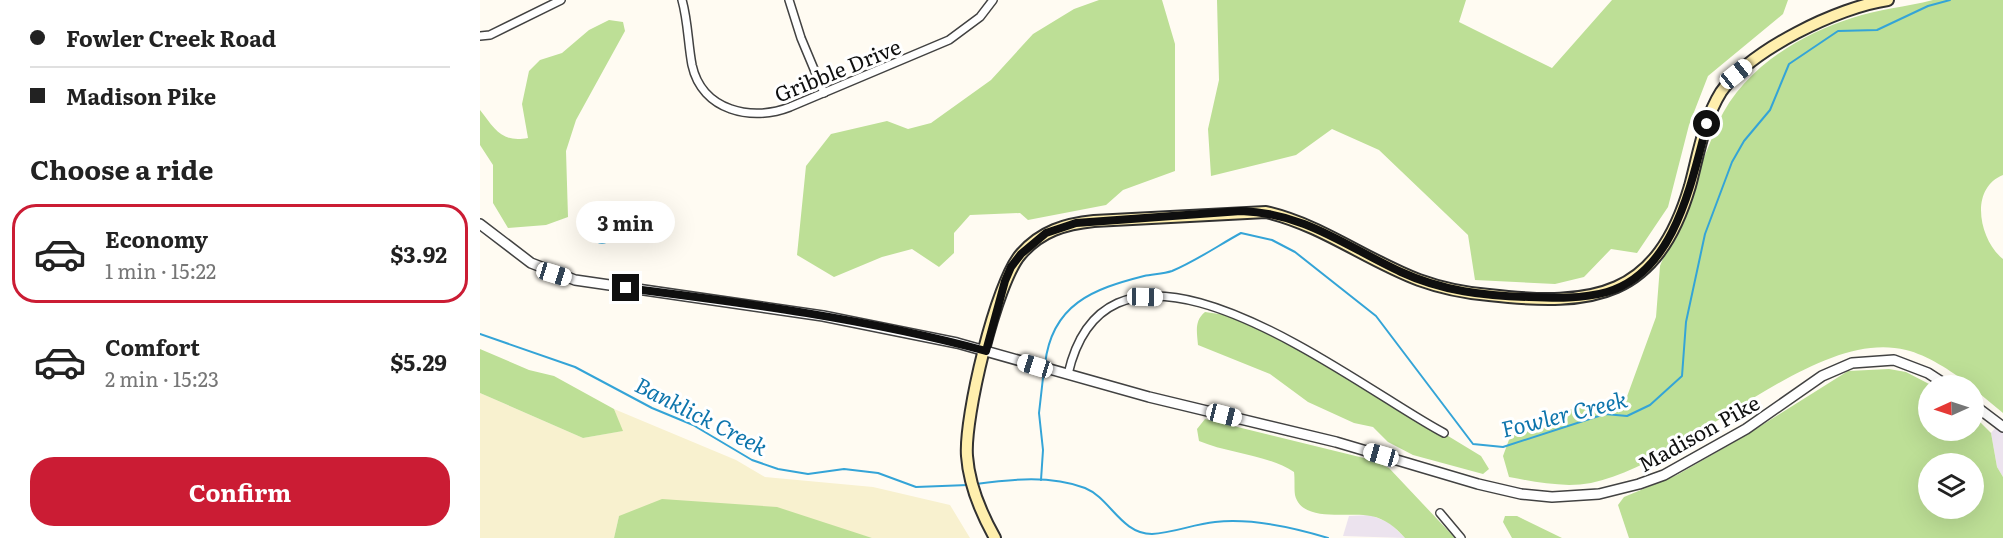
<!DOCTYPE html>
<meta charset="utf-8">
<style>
body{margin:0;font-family:Literata,serif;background:#f2f2f2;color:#222;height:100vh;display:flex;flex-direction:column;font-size:22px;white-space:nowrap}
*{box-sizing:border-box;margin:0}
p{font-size:20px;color:#767676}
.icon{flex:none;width:33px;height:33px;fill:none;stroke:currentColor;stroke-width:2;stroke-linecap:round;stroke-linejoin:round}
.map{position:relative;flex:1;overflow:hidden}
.drawer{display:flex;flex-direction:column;background:#fff;width:480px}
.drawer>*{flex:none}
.guide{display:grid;align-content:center;height:132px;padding:0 30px;background:#fff}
.needle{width:39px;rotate:267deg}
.controls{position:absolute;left:1438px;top:375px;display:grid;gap:12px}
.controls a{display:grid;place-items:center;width:66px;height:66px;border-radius:50%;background:#fff;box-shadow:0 6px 24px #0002;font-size:30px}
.end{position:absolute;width:27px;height:27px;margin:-14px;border:8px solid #0f0f0f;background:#fff;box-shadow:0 0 0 3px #fff}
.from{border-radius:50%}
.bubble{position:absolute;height:42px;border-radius:21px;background:#fff;box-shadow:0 6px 24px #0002;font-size:20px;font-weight:700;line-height:42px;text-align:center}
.car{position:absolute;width:18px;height:36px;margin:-18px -9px;border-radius:8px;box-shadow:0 0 4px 2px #0007;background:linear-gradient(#fff 24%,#345 0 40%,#fff 0 76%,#345 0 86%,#fff 0)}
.guide b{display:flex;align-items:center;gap:21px;height:57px;font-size:22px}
.guide b+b{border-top:2px solid #e0e0e0}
.guide i{width:15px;height:15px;background:#222}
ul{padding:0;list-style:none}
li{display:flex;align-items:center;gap:18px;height:99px;margin:0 12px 9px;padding:0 18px;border:3px solid transparent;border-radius:24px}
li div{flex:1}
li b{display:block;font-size:22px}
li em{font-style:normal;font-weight:700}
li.selected{border-color:#cb1c34}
li>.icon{width:54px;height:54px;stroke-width:1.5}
h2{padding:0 30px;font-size:27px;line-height:72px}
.action{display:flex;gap:12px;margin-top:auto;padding:12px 30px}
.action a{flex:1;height:69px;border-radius:24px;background:#cb1c34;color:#fff;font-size:24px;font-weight:700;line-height:69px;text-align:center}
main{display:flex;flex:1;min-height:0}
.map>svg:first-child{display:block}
</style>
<main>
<section class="drawer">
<div class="guide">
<b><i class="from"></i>Fowler Creek Road</b>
<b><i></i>Madison Pike</b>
</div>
<h2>Choose a ride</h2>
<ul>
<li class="selected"><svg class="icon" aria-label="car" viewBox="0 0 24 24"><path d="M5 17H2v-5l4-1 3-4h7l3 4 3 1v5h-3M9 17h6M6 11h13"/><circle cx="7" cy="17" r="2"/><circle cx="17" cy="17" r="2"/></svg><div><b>Economy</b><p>1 min · 15:22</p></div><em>$3.92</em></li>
<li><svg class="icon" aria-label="car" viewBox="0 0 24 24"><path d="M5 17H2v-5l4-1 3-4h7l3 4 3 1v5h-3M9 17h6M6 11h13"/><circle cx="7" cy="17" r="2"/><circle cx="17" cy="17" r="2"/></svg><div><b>Comfort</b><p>2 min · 15:23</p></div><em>$5.29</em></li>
</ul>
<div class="action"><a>Confirm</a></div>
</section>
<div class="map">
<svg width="1523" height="538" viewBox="0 0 1523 538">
<rect width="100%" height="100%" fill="#fffbf2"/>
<!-- industrial -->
<g fill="#ece3ee">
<path d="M1519 424 1523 427V477L1517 467 1511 433Z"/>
<path d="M890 515 910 523 925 538 863 536 869 516Z"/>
</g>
<!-- farmland -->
<path fill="#f8f1cf" d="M0 393 103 438 142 431 134 409 256 460 285 477 393 487 470 505 490 538H392L373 533 139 516 134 538H0Z"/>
<!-- forest -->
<g fill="#bddf96" fill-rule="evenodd">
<path d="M619 0H682L695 44V171L643 190 626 205 548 220 540 213 490 215 474 233V253L459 267 432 249 402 257 354 277 317 255 326 166 351 134 407 121 428 129 451 123 511 80 553 34 594 9Z"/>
<path d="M737 0H986L979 22 1072 68 1132 0H1308L1303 14 1228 76 1209 125 1188 207 1157 253 1131 249 1104 277 1075 284 995 280 988 235 899 150 852 129 816 155 731 176 728 129 739 80Z"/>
<path d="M1453 0H1523V175C1488 189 1500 241 1523 259V413L1494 389V386L1489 385C1472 371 1447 355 1426 350 1332 326 1208 464 1111 483 1084 488 1055 482 1029 477L1023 456 1030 437 1094 408 1145 402 1176 317 1180 266 1238 123C1262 70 1318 35 1372 18 1398 9 1426 7 1453 0Z"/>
<path d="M129 20 143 22 145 31 96 120 86 151 88 217 66 225 28 228 13 203V165L0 145V110C15 129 21 143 48 138L42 104 49 71 60 60 82 53 109 30Z"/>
<path d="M725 312 760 317 866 374 1001 456 1009 469 1003 474 933 455 908 442 893 427 874 423 828 402 790 374 718 345C717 332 714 321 725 312Z"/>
<path d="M0 349 49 370 74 376 134 409 143 431 103 438 0 393Z"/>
<path d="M1409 369 1426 372 1451 385 1449 430H1494V416L1511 433 1517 467 1523 477V538H1149L1138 505 1144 497 1197 475 1263 437 1368 371ZM1449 464H1494V508H1449Z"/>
<path d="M725 419 892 460 909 468 975 538H925C915 527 906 519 891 516 871 511 822 524 815 495 814 488 815 479 814 472 786 454 750 454 719 441L717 429Z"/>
<path d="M182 499 297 507 392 538H134L139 516Z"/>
<path d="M1025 516H1037L1082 538H1032L1023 522Z"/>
</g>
<!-- water -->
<circle fill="#b2e6fb" stroke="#34a4d7" stroke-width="1.5" cx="122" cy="231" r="12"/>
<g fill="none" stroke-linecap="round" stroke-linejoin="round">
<!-- stream -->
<g stroke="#34a4d7" stroke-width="2">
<path d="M0 334 95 367 172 408 213 425 272 460 298 469 328 474 364 469 398 473 436 487 488 485"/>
<path d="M565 364C572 304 613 289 664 276 673 274 683 274 692 271 716 261 739 245 761 233L792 240 815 252 896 316 993 444 1023 447 1125 414 1147 416 1170 405 1202 376 1206 322 1225 234 1252 162 1264 141 1290 110 1309 64 1358 31 1397 30 1448 6 1470 0"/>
<path d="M561 480 563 450 559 413 564 369"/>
<path d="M496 484C532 479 571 475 605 488 630 498 641 534 672 534 693 533 714 524 735 522 772 518 812 527 848 538"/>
</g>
<!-- minor casing -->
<g stroke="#424242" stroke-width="10">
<g id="minor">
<path d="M202 0C208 21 208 44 212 65 222 111 272 122 310 107L469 40 500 17 513 0"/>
<path d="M309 0 321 38 344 93"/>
<path d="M0 36 10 35 81 0"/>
<path d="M588 374C631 187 879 389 964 433"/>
<path d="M960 513 981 538"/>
</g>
</g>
<!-- tertiary casing -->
<g stroke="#424242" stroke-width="12">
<g id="tertiary">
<path d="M0 224 51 263 95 280 343 316 477 343 669 397 856 442 998 484 1041 494 1072 497 1119 494 1159 484 1184 475 1266 429 1342 376 1372 363 1414 360 1448 373 1468 386"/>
<path d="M1494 405 1523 427"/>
</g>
</g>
<!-- secondary casing -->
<g stroke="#313131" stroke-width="14">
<path id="secondary" d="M515 538C501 513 489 485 487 456 484 418 516 282 541 254 561 231 585 224 614 221L786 212C842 225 886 260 939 280 961 288 985 293 1009 295 1114 307 1177 298 1210 186 1218 156 1224 119 1241 92 1270 50 1358 7 1408 0"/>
</g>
<!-- minor -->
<use href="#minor" stroke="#fff" stroke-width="7"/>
<!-- tertiary -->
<use href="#tertiary" stroke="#fff" stroke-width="9"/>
<!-- secondary -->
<use href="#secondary" stroke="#ffefad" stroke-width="10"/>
</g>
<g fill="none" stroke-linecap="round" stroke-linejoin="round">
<!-- route -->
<path stroke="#0f0f0f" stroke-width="8" d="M146 288C266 303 388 319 506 351L525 281 531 267 541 254 566 233 596 223 761 211C825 213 865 246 921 272 962 291 1005 296 1049 297 1075 298 1102 299 1127 292 1195 272 1211 183 1227 124"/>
</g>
<g text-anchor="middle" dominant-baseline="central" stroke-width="6" stroke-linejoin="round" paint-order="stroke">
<!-- street labels -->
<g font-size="21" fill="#0f0f0f" stroke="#fff">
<text transform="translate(357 69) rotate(-22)">Gribble Drive</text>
<text transform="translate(1218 432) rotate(-29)">Madison Pike</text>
</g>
<!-- water labels -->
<g font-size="22" font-style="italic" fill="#0e75ac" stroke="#fff">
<text transform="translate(1084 413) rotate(-14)">Fowler Creek</text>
<text transform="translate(222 415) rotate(27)">Banklick Creek</text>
</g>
</g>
</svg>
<div class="controls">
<a><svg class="needle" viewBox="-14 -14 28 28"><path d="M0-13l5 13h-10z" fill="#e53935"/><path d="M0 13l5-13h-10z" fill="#767676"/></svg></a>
<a><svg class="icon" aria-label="layers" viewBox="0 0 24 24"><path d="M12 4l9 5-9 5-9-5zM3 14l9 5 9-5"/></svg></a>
</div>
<i class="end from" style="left:1227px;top:124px"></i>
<i class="end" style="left:146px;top:288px"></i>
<div class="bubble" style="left:96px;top:201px;width:99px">3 min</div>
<i class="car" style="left:1256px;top:74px;rotate:51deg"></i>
<i class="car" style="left:74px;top:274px;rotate:107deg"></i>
<i class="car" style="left:665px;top:297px;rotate:91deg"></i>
<i class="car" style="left:555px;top:366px;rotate:287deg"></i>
<i class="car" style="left:744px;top:415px;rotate:104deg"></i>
<i class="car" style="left:901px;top:455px;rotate:286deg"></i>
</div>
</main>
